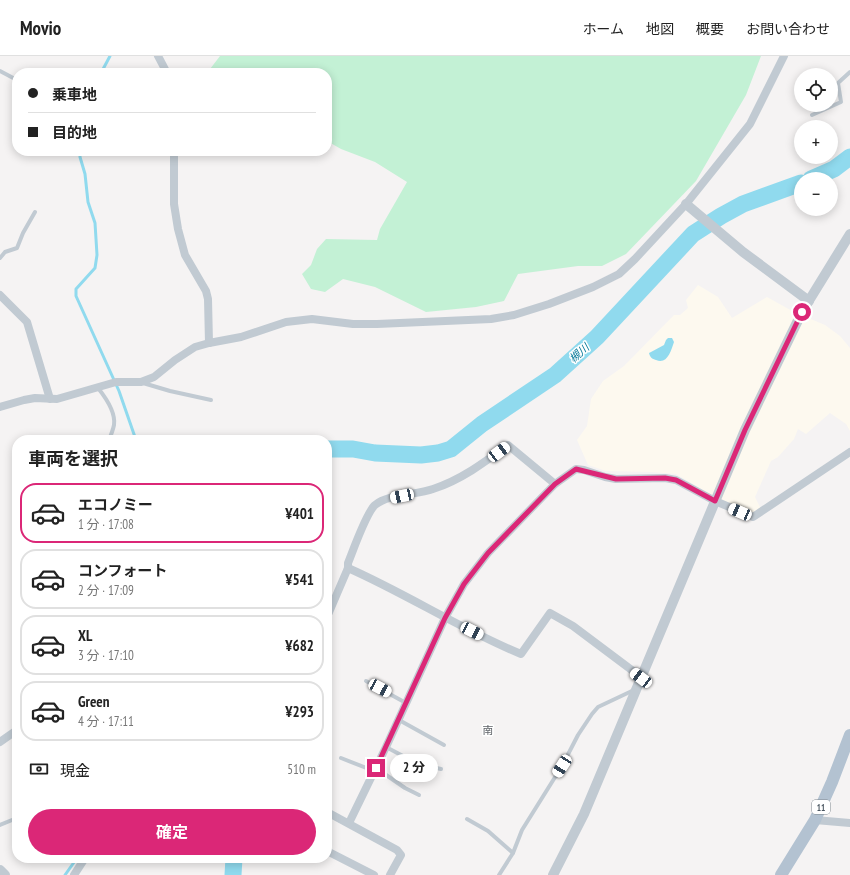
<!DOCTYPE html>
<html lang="ja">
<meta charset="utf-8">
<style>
body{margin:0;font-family:"PT Sans Narrow","Noto Sans JP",sans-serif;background:#f2f2f2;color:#222;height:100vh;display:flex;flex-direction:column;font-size:15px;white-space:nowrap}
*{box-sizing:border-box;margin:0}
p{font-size:13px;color:#767676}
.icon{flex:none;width:22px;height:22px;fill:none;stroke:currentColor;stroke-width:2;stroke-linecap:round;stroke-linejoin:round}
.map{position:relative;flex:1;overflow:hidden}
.sheet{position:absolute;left:12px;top:379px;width:320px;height:428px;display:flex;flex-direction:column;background:#fff;border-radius:16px;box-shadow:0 2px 10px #0003}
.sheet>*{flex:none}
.hud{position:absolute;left:12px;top:12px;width:320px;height:88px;border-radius:16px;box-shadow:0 2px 10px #0003;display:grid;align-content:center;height:88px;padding:0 16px;background:#fff}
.buttons{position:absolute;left:794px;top:12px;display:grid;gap:8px}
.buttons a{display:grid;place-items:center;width:44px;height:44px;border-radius:50%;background:#fff;box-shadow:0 2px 10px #0003;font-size:20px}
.end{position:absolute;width:18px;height:18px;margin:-9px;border:5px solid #db2777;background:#fff;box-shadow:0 0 0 2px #fff}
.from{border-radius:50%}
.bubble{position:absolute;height:28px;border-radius:14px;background:#fff;box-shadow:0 2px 10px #0003;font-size:13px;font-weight:700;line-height:28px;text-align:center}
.car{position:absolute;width:12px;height:24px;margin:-12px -6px;border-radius:5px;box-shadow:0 0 3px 1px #0007;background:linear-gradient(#fff 24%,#345 0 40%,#fff 0 76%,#345 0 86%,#fff 0)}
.hud b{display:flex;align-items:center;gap:14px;height:38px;font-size:15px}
.hud b+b{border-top:1px solid #e0e0e0}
.hud i{width:10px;height:10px;background:#222}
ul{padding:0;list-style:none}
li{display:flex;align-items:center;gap:12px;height:60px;margin:0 8px 6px;padding:0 8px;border:2px solid #e0e0e0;border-radius:16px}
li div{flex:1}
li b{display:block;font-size:15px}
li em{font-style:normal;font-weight:700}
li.on{border-color:#db2777}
li>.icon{width:36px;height:36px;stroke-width:1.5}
h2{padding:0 16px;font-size:18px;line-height:48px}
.pay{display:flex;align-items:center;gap:10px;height:44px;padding:0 16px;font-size:15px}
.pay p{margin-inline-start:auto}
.button{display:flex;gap:8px;margin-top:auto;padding:8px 16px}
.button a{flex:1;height:46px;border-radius:24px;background:#db2777;color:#fff;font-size:16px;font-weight:700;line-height:46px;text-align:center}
header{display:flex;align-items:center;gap:24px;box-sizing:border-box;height:56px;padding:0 20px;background:#fff;border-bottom:1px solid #e0e0e0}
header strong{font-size:19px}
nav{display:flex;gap:22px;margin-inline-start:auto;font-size:14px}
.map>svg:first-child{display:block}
</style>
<header>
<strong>Movio</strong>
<nav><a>ホーム</a><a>地図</a><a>概要</a><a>お問い合わせ</a></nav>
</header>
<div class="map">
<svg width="850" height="819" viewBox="0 0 850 819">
<rect width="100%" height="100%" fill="#f5f3f3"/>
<!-- commercial -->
<path fill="#fdf9ef" d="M698 229 718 241 732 262 767 241 794 256 825 269 840 280 850 292V375L846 368 830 357 806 378 798 373 794 383 778 401 771 405 755 441 761 453 752 458 712 439 676 418 652 416 606 415 588 409 577 384 587 370 591 343 603 325 624 310 674 259H680L688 252 686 244Z"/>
<!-- green -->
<path fill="#c3f1d5" d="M220 0H761L746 39 696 125 626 198 602 210H578L518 218 504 245 476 251 426 256 375 231 343 223 325 236 311 233 302 218 311 209 317 193 326 183 377 184 380 173 407 126 375 106 341 93 327 85V17H207Z"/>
<!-- water -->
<path fill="#90daee" d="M668 282H672L674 286C671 295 667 309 656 304 652 303 650 301 649 297L651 296 664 289 666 284Z"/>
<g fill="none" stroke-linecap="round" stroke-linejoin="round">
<!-- stream -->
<g stroke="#90daee" stroke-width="3">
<path d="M101 17 110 0"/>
<path d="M80 95V101L85 118 88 146 95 167 97 199 95 212 76 233V240L119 335 136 384"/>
<path d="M65 819 77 802"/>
</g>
<!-- river -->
<g stroke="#90daee" stroke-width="17">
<path d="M811 123 834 113 850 101"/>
<path d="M327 393H353L375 397 421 399 438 397 451 393 482 368 555 319 597 281 693 178 721 160 743 148 801 127"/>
<path d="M233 819 234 802"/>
</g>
<!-- service -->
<g stroke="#c1cad2" stroke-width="4">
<path d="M0 15 17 24"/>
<path d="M812 59 841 46 838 27 850 16"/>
<path d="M0 202 5 196 17 192 23 177 35 156"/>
<path d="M143 327 170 335 211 344"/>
<path d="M98 332C106 342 116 356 114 369 113 374 111 379 109 384"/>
<path d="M366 625 406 647"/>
<path d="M399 664 444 689"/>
<path d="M386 691 418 708 441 713"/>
<path d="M341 702 374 715"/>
<path d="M376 712 405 732 419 739"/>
<path d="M467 763 488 775 513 797"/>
<path d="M0 769 17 762"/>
<path d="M499 819 513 797 522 774 562 710 578 679 592 658 598 651 634 634"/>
</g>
<!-- minor -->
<g stroke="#c1cad2" stroke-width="8">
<path d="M158 0 167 17"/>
<path d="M174 95V148L178 173 185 199 206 235 208 243 209 287"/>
<path d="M0 239 27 266 50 343"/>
<path d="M0 351 24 344 35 342 57 343 116 326H141L154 321 175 304 195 291 209 287 241 281 286 266 312 263 353 268H377L491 263 514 259 549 248 593 231 619 218 635 203 686 148 750 68 784 0"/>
<path d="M348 512C407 538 462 574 521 598L550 557 573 570 641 621"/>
<path d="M327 561 348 512V507C353 495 366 457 375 449 388 438 416 439 433 433 461 424 485 406 508 389L555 428"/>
<path d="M0 686 17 674"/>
<path d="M327 756 397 794 401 799 390 819"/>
<path d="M815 764 850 767"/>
<path d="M349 767 386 691 445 562 464 528 488 497 555 428 576 413 584 414 605 421 616 423 665 422 676 424 715 445 753 461 850 396"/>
<path d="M327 795 374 819"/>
<path d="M74 819 85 802"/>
</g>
<!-- tertiary -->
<g stroke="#c1cad2" stroke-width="10">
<path d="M686 148 743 196 809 245"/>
<path d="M0 814 5 819"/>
<path d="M553 819 584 758 745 374 802 256 850 178"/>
</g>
<!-- primary -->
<path stroke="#b3c2d1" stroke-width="12" d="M781 819 815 764 832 726 850 679"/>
</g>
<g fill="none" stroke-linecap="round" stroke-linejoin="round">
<!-- route -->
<path stroke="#db2777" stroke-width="5" d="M376 712 445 562 464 528 488 497 555 428 576 413 616 423 665 422 676 424 715 445 745 374 802 256"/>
</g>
<g text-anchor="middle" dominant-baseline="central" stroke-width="3" stroke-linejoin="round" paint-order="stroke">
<!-- shield labels -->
<rect fill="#fff" stroke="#808990" stroke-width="1" x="812" y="744" width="18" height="14" rx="3"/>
<g font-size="9" font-weight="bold" fill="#4a5661">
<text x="821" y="751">11</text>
</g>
<!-- water labels -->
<g font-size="11" font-style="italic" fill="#0c7c9b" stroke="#fff">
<text transform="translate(579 297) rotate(-42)">槻川</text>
</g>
<!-- neighbourhood labels -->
<g font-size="11" fill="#5f6368" stroke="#fff">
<text x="488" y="674">南</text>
</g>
</g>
</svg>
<div class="buttons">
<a><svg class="icon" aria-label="locate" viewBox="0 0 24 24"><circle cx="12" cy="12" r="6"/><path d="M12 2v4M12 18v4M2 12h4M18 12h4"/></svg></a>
<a>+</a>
<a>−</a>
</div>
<i class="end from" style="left:802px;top:256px"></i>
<i class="end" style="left:376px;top:712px"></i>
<div class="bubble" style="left:390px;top:698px;width:48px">2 分</div>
<i class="car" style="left:499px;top:396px;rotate:53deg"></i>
<i class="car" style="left:402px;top:440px;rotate:258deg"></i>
<i class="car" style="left:740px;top:456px;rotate:293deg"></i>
<i class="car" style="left:472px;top:575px;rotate:117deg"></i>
<i class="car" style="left:641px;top:622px;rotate:307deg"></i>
<i class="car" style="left:380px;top:632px;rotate:118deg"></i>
<i class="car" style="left:562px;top:710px;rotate:213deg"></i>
<div class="hud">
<b><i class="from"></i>乗車地</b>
<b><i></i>目的地</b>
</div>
<section class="sheet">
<h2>車両を選択</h2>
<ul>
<li class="on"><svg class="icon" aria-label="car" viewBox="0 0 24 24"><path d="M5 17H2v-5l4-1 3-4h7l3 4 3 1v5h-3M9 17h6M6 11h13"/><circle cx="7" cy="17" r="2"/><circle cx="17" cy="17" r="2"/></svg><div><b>エコノミー</b><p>1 分 · 17:08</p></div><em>¥401</em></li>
<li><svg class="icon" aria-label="car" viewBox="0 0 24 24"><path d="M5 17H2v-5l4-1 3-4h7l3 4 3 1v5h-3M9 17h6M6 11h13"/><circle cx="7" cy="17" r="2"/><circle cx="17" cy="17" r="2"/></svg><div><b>コンフォート</b><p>2 分 · 17:09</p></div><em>¥541</em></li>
<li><svg class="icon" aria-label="car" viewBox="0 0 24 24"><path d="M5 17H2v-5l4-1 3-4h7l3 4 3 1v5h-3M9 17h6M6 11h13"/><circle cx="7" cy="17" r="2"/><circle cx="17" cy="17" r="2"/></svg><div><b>XL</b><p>3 分 · 17:10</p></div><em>¥682</em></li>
<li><svg class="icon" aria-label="car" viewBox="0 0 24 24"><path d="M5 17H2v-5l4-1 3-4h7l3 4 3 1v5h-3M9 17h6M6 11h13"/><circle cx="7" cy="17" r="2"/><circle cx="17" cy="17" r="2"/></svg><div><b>Green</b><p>4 分 · 17:11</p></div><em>¥293</em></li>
</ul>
<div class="pay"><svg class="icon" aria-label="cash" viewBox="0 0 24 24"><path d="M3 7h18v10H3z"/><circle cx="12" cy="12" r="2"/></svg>現金<p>510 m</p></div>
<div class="button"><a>確定</a></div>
</section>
</div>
